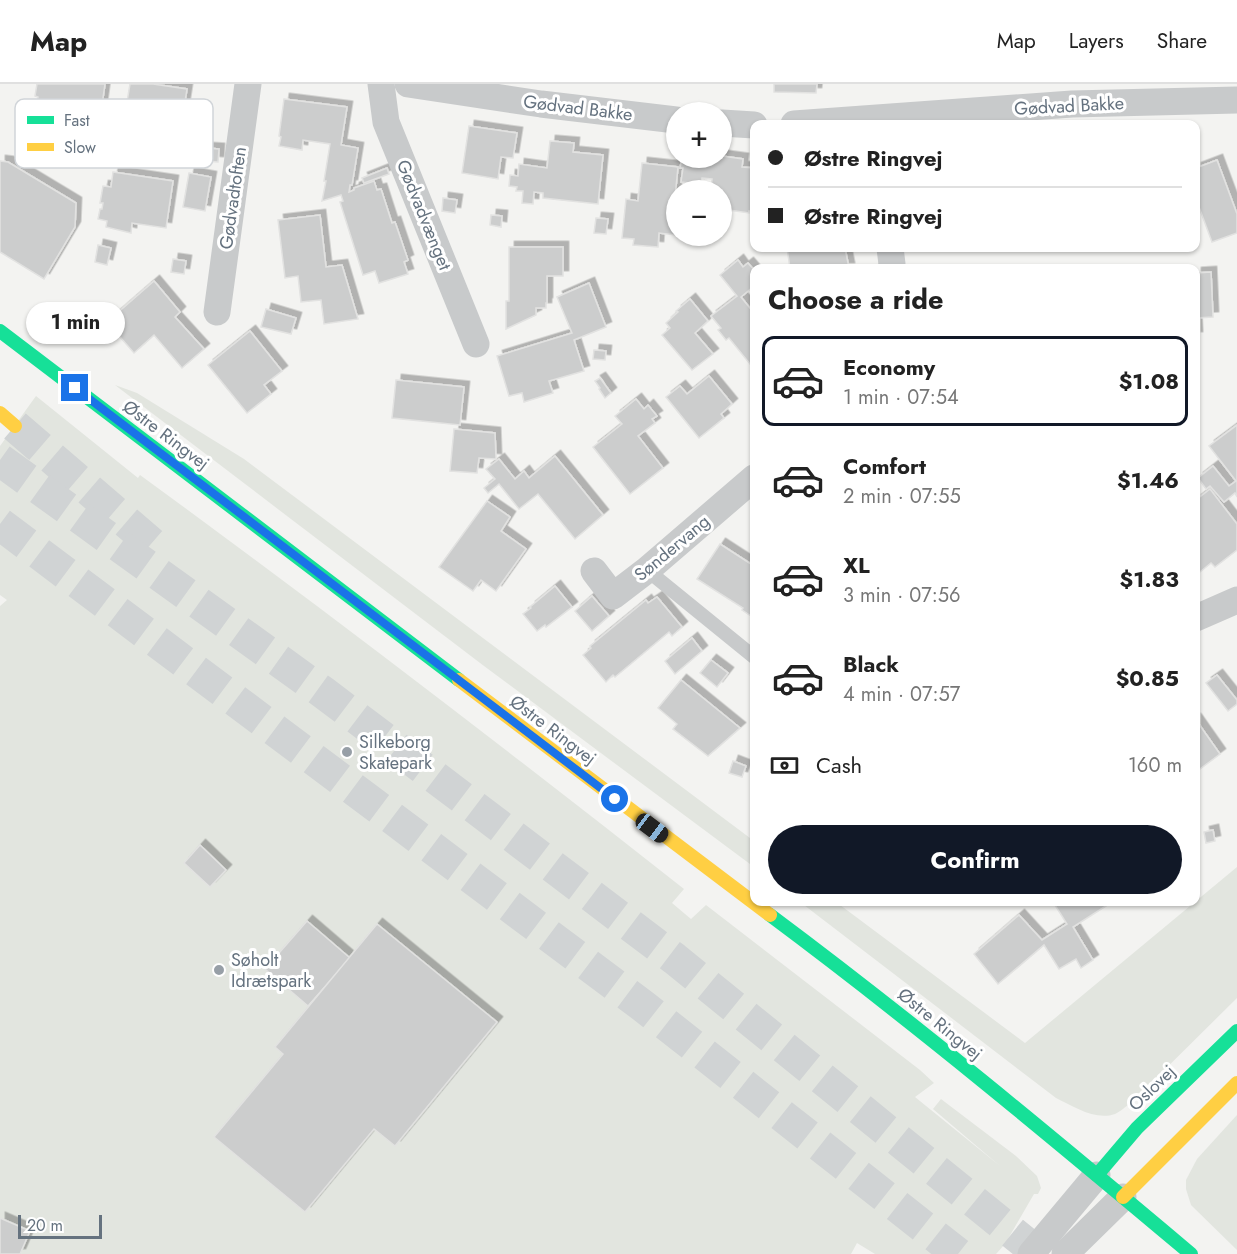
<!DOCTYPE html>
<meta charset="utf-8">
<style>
body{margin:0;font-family:Jost,sans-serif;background:#f6f6f6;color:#222;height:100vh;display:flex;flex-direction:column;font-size:22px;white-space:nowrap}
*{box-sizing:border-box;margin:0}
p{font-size:20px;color:#767676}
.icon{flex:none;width:33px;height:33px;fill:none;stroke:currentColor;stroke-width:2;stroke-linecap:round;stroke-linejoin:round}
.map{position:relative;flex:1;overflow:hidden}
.details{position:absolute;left:750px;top:180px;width:450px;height:642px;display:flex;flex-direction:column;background:#fff;border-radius:12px;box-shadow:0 2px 4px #0004}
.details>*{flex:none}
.guide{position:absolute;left:750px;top:36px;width:450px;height:132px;border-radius:12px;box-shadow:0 2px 4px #0004;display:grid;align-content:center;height:132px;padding:0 18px;background:#fff}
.tools{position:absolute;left:666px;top:18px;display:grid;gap:12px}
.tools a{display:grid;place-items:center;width:66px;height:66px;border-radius:50%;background:#fff;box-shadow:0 2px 4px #0004;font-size:30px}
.scale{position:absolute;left:18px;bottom:15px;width:84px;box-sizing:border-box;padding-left:6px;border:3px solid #65727f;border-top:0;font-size:16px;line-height:21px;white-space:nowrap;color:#65727f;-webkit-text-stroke:4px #fff;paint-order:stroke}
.end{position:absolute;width:27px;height:27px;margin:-14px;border:8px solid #1a73e8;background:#fff;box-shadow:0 0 0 3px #fff}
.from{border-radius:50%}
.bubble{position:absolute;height:42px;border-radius:21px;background:#fff;box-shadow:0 2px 4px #0004;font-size:20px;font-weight:700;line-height:42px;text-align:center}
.car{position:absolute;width:18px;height:36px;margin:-18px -9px;border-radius:8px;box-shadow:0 0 4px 2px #0007;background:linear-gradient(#222 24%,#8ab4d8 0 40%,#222 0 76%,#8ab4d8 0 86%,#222 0)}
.guide b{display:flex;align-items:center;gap:21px;height:57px;font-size:22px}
.guide b+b{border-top:2px solid #e0e0e0}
.guide i{width:15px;height:15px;background:#222}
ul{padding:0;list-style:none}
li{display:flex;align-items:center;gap:18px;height:90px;margin:0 12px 9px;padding:0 6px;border:3px solid transparent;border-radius:12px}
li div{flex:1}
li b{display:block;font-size:22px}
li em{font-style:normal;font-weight:700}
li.on{border-color:#111827}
li>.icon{width:54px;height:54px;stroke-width:1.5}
h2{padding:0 18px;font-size:27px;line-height:72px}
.pay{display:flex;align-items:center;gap:15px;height:66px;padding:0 18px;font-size:22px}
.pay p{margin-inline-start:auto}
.button{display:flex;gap:12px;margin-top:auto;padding:12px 18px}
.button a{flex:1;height:69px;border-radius:36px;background:#111827;color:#fff;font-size:24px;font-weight:700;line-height:69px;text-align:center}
header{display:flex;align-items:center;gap:36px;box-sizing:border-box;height:84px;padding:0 30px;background:#fff;border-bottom:2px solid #e0e0e0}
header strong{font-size:28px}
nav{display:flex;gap:33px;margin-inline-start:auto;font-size:21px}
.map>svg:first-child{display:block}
</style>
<header>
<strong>Map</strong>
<nav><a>Map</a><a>Layers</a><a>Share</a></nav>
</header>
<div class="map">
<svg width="1237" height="1170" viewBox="0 0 1237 1170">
<defs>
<filter id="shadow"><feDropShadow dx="5.5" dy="-5.5" stdDeviation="0" flood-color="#0004"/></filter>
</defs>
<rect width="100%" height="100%" fill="#f3f3f1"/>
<!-- green -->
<g fill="#e2e5df">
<path d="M115 301 137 309 244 375 754 757V783L484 582Z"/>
<path d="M36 312 138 394 140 391C324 525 505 664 684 805L672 819 691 835 706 821 920 986 934 999 915 1013 1000 1082 933 1025 941 1015 1016 1072 1037 1092 1041 1104 1038 1110H1034L1005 1160 996 1170H875L857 1159 851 1170H0V522L7 516 0 511V362Z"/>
<path d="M1237 783V914L1131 1019C1126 1022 1120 1028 1115 1030 1095 1037 1073 1022 1056 1014L800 818H836L1025 959Z"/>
<path d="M1237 1031V1166L1191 1121 1186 1105V1096L1197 1075Z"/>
</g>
<!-- building -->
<g fill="#cccdcd" stroke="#e2e2e1" stroke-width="1.5" filter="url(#shadow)">
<path d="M37 0H105L96 63 71 60 74 39 35 33 38 13 35 12Z"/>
<path d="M130 0H153L187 5 181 43 124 35Z"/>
<path d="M774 0H817L816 9 774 8Z"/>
<path d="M284 15 347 23 341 61 358 64 352 101H350L349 108 354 106V104L374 97 377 106 381 105 392 139 395 138 408 176 404 178 408 190 379 199 375 187 363 191 340 118 343 117 341 111 322 117 326 97H324L330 60 303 56 302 66 279 62 281 53 279 52Z"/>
<path d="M469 42 517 49 513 74 501 73 498 95 462 89Z"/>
<path d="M550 57 574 59 573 68 603 71 598 120 543 114V109L534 108 533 120 522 119 523 107H516L517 103 509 102 510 91 518 92 519 80 547 84Z"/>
<path d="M205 64 219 65 218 78 204 77Z"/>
<path d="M722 72 743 75 742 83 754 84V127H749V129L722 125V106H711L712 95 702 94 701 100 681 98 683 84H680L682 74H722Z"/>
<path d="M1217 76 1237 130V149L1212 158 1196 115V84Z"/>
<path d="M0 77 8 78 76 119 75 143 44 195 0 168Z"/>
<path d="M642 79 678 83 674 123H676V151L659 149 658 163 633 161 634 155 622 154 626 115 638 117Z"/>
<path d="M387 84 389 90 364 99 362 94Z"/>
<path d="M113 88 173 97 166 144 132 139 131 149 106 143 107 137 98 135 100 125H102L103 119H100L103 102 111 103Z"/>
<path d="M189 89 211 93 205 127 183 123Z"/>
<path d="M443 114 457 116 455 129 442 127Z"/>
<path d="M320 131 326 183 342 181 358 235 324 240 321 216 301 218 298 192 285 194 278 136Z"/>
<path d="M491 131 502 132 501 143 490 141Z"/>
<path d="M596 134 608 135 606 150 594 149Z"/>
<path d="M98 161 111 164 107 181 95 178Z"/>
<path d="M509 163H563V192H547V219H546V224H536V231L506 245V217H509Z"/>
<path d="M787 164H845L849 184H790Z"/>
<path d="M173 175 186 177 184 190 171 188Z"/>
<path d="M738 176 743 183 748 179 754 186V202L741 213 754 229V285L729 254 726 256 718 246 721 244 711 232 737 212 720 191Z"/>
<path d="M1211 188 1213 233 1196 234 1197 253H1196V189Z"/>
<path d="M154 197 180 228 175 233 204 265 182 284 154 251 134 269 107 238Z"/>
<path d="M589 199 606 243 574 256 584 287 549 297 553 309 524 318 522 309 509 312 497 272 572 249 557 213Z"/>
<path d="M690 215 708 237 695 249 713 270 692 286 662 251 670 244 666 239 678 228 676 227Z"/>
<path d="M266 225 296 234 291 250 261 243Z"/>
<path d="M250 247 282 287 264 301 271 310 247 329 208 281Z"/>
<path d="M594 266 606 267 605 276 593 275Z"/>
<path d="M709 292 732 320 721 330 724 334 699 354 666 313 680 302 687 310Z"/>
<path d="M600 294 611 309 605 314 599 305 600 304 595 297Z"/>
<path d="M396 296 464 303 460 341 392 334Z"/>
<path d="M636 315 644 325 648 321 657 332 652 335 655 339 638 352 663 384 630 410 593 363 622 340 615 332Z"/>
<path d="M1237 341V413L1235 409 1224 418 1210 402 1206 405 1198 394 1213 382 1229 402 1236 397 1209 362Z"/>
<path d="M454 345 495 349 496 375 479 374 477 389 450 387Z"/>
<path d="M555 372 603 431 575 455 538 410 519 425 499 400 488 409 484 404 495 395 486 385 499 375 515 395 524 387 529 394Z"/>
<path d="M1210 405 1237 440V466L1215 483 1211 479 1200 488 1196 482V416Z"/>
<path d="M487 417 510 433 501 447 526 465 496 507 481 496 473 507 439 483Z"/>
<path d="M720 460 754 482V534L742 526 743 524 697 495Z"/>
<path d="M555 502 572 523 546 543 545 541 537 547 523 530 531 524 530 523Z"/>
<path d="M592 512 609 532 592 547 575 527Z"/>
<path d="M657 513 682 543 672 552 669 548 615 593 613 591 606 598 583 571 591 564 590 562 646 516 648 519Z"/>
<path d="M692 554 702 567 675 590 665 577Z"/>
<path d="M711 576 728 589 717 603 700 589Z"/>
<path d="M1217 591 1237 616V620L1228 627 1206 599Z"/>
<path d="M681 596 740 644 708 672 673 645 677 640 658 624Z"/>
<path d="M1196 636 1220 670 1196 688Z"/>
<path d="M733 677 746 682 742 693 729 689Z"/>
<path d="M1213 746 1215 757 1206 759 1204 748Z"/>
<path d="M200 761 226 786 210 803 184 779Z"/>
<path d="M1053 818H1103L1106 822 1073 843 1093 876 1081 884 1076 875 1059 885 1044 861 998 900 974 870 1019 831 1042 856 1067 840Z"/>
<path d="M307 837 350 874 308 922 265 885Z"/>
<path d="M377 840 497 938 395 1062 374 1045 305 1128 214 1053 283 970 275 963Z"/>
<path d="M0 1134 30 1147 20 1170H0Z"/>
</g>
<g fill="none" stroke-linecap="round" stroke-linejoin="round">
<!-- highway-tunnel -->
<g stroke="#d0d3d4" stroke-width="33" stroke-dasharray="33 16" stroke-linecap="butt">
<path d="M15 342 159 466"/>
<path d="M0 376 324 609 675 875 1039 1170"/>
<path d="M0 440 643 922 958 1170"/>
</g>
<!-- lane -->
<path stroke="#c8cacb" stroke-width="14" d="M647 486 754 573"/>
<!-- street -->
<g stroke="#c8cacb" stroke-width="27">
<path d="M381 0 386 38 476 260"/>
<path d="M408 0 541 20 676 36"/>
<path d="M722 39 754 41"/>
<path d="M794 40 1072 20 1237 16"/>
<path d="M890 164 892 180 891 184"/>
<path d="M217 228 248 0"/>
<path d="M594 487 613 512 647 486 754 394"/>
<path d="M1196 534 1237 516"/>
<path d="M1031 1170 1097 1091"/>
<path d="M1065 1170 1123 1113"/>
</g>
<!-- fast -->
<g stroke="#16e098" stroke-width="14">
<path d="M0 247 459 596"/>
<path d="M770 831C915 939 1053 1054 1191 1170"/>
<path d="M1097 1091 1137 1044 1237 947"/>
</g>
<!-- slow -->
<g stroke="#ffcf43" stroke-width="14">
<path d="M0 329 15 342"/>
<path d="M459 596 770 831"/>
<path d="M1123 1113 1237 999"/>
</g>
</g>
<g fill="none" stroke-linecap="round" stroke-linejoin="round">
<!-- route -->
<path stroke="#1a73e8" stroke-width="8" d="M75 304 615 715"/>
</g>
<!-- markers -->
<g fill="#979fa7" stroke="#fff" stroke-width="2">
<circle cx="347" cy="668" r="6"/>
<circle cx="219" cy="886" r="6"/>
</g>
<g text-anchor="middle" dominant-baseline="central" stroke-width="6" stroke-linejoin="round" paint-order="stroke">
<!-- street labels -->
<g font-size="18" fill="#65727f" stroke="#fff">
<text transform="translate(1069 22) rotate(-3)">Gødvad Bakke</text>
<text transform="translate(578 24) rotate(7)">Gødvad Bakke</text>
<text transform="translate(233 114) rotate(-82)">Gødvadtoften</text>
<text transform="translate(424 131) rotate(68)">Gødvadvænget</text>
<text transform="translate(166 351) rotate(37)">Østre Ringvej</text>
<text transform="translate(672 464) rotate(-40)">Søndervang</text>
<text transform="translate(553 646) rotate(37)">Østre Ringvej</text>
<text transform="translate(940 940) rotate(39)">Østre Ringvej</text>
<text transform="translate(1152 1004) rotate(-44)">Oslovej</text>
</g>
<!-- poi labels -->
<g font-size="18" fill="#65727f" stroke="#fff" text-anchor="start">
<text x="359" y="658">Silkeborg<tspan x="359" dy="21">Skatepark</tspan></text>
<text x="231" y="876">Søholt<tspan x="231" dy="21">Idrætspark</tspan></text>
</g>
</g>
<!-- legend -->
<rect x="15" y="15" width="198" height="69" rx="9" fill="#fff" stroke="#d1d5d9" stroke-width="1.5"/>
<rect x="27" y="32" width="27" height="8" fill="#16e098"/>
<rect x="27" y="59" width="27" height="8" fill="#ffcf43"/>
<g font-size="16" fill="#65727f">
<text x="64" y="42">Fast</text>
<text x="64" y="69">Slow</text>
</g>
</svg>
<div class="tools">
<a>+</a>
<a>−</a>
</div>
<div class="scale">20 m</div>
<i class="end from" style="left:615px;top:715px"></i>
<i class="end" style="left:75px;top:304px"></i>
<div class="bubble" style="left:26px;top:218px;width:99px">1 min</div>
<i class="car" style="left:652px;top:744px;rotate:127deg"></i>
<div class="guide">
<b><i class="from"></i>Østre Ringvej</b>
<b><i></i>Østre Ringvej</b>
</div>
<section class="details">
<h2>Choose a ride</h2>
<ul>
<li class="on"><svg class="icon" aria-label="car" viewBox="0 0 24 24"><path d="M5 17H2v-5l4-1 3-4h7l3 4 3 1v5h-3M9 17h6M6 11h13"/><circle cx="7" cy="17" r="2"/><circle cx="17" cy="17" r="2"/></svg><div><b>Economy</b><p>1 min · 07:54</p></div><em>$1.08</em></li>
<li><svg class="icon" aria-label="car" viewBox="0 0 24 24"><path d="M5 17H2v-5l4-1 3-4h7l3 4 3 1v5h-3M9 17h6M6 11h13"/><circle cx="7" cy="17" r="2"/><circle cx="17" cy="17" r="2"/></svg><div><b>Comfort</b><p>2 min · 07:55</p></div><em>$1.46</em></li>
<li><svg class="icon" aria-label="car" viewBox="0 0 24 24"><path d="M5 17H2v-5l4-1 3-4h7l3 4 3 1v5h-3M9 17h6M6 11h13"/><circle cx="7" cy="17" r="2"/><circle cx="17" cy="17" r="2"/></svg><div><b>XL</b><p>3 min · 07:56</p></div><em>$1.83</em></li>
<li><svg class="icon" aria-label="car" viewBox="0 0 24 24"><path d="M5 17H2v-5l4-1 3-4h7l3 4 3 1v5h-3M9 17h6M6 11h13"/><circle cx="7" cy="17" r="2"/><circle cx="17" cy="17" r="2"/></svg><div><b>Black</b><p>4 min · 07:57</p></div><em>$0.85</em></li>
</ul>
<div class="pay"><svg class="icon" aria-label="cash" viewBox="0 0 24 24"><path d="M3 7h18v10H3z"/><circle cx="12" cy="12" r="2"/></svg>Cash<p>160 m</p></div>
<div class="button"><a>Confirm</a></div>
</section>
</div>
